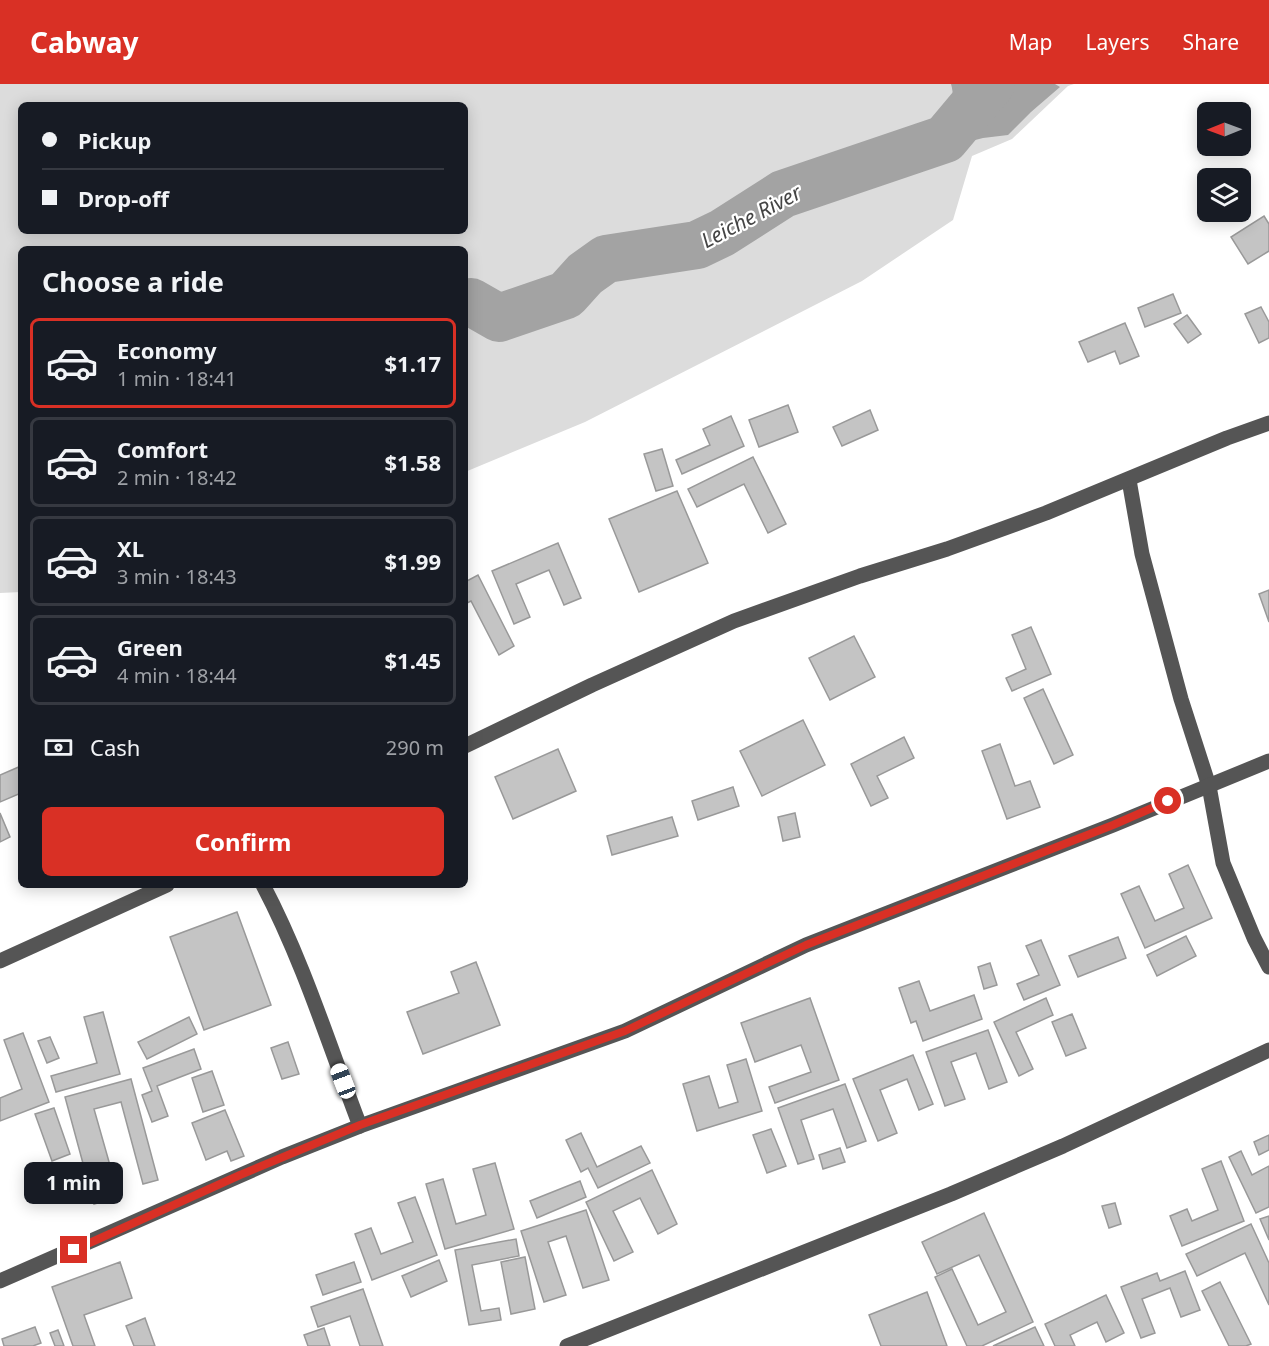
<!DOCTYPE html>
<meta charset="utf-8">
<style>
body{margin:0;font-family:"Noto Sans",sans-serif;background:#20242c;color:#f1f3f6;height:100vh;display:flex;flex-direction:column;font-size:22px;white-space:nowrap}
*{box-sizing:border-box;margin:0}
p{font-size:20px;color:#9ea1a6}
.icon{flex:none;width:33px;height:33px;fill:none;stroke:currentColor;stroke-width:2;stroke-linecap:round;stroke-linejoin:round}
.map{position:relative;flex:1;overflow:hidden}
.details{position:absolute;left:18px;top:162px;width:450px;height:642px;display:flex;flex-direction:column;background:#171b24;border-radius:9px;box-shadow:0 3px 15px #0003}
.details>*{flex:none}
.top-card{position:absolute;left:18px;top:18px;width:450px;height:132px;border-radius:9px;box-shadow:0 3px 15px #0003;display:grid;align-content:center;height:132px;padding:0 24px;background:#171b24}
.needle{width:39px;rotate:269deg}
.fabs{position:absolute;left:1197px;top:18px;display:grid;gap:12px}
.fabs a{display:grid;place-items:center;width:54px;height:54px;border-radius:9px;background:#171b24;box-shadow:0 3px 15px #0003;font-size:30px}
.end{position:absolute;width:27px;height:27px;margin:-14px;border:8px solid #d93025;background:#fff;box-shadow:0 0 0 3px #fff}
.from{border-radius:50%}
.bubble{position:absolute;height:42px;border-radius:9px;background:#171b24;box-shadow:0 3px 15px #0003;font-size:20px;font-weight:700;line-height:42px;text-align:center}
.car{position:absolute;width:18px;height:36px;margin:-18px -9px;border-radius:8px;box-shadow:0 0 4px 2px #0007;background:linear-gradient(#fff 24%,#345 0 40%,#fff 0 76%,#345 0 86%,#fff 0)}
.top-card b{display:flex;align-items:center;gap:21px;height:57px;font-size:22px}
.top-card b+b{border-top:2px solid #363941}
.top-card i{width:15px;height:15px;background:#f1f3f6}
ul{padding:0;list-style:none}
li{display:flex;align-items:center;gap:18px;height:90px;margin:0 12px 9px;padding:0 12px;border:3px solid #363941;border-radius:9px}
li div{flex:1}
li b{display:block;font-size:22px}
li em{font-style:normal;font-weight:700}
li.on{border-color:#d93025}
li>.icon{width:54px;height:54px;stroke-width:1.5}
h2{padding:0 24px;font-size:27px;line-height:72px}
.pay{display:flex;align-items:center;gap:15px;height:66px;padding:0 24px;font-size:22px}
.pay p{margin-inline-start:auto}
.button{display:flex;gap:12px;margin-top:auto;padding:12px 24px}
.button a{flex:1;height:69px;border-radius:9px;background:#d93025;color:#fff;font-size:24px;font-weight:700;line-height:69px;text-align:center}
header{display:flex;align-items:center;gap:36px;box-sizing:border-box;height:84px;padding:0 30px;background:#d93025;color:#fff}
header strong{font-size:28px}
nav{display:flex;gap:33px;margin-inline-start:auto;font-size:21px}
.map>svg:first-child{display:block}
</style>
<header>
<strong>Cabway</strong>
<nav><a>Map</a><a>Layers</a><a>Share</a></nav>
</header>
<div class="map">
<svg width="1269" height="1262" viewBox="0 0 1269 1262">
<rect width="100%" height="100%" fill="#fff"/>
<!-- green -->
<path fill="#dcdcdc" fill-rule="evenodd" d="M0 0H1074L1068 2 1012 55 972 72 953 136 862 197 585 338 465 388V165H21V508L0 509ZM21 21H465V147H21Z"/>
<!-- water -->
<path fill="#a3a3a3" d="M951 0H1055L1060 3 1031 28 1008 51 983 54 916 71 912 58C936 43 960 33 951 0Z"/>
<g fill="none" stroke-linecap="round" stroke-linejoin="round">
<!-- river -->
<path stroke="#a3a3a3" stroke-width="48" d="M465 219 471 218 499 234 566 211 585 190 606 175 697 161 722 149 783 110 945 55 991 0"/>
</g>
<!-- building -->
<g fill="#c4c4c4" stroke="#999" stroke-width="1.5">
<path d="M1264 132 1269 140V167L1248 180 1231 153Z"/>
<path d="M1173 210 1181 229 1145 243 1138 224Z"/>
<path d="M1261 223 1269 238V254L1259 259 1245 230Z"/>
<path d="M1187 231 1201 250 1188 259 1174 240Z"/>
<path d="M1125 239 1139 272 1120 280 1115 267 1088 278 1079 258Z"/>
<path d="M788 321 798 348 759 363 749 336Z"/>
<path d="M870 326 878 346 842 362 833 343Z"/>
<path d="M731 332 744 362 682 390 676 376 710 361 703 345Z"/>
<path d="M662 365 673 402 656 407 644 370Z"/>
<path d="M753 373 786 440 768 449 744 400 697 423 688 405Z"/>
<path d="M677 407 708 479 639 508 609 435Z"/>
<path d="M558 459 581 514 564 521 549 486 516 500 530 533 514 540 492 487Z"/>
<path d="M478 491 514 562 499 571 471 517 465 520V498Z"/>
<path d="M1269 506V538L1259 510Z"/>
<path d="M1031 543 1051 590 1012 607 1006 594 1026 585 1012 551Z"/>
<path d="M854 552 875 593 830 616 809 574Z"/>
<path d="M1043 605 1073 671 1054 680 1024 614Z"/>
<path d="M803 636 825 681 762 712 740 667Z"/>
<path d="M904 653 914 674 877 692 888 714 871 722 851 680Z"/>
<path d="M1000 660 1015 702 1030 697 1040 723 1007 735 982 667Z"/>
<path d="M558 665 576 707 513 735 495 693Z"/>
<path d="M21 682V709L0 718V691Z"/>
<path d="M733 703 739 722 698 736 692 717Z"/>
<path d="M0 729 10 753 0 758Z"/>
<path d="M795 729 800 753 783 757 778 733Z"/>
<path d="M672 733 678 752 612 771 607 752Z"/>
<path d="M1188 781 1212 834 1145 864 1121 810 1139 802 1155 837 1184 824 1169 790Z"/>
<path d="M237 828 271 921 204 946 170 853Z"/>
<path d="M1186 852 1196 872 1157 892 1147 871Z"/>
<path d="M1118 853 1126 874 1078 893 1069 872Z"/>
<path d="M1041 856 1060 901 1024 916 1017 900 1039 891 1026 862Z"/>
<path d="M476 878 500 941 423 970 407 928 459 909 451 888Z"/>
<path d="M990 879 997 901 984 905 978 883Z"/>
<path d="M919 897 930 927 974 911 982 935 923 957 916 937 911 939 899 904Z"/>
<path d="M810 914 839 996 775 1019 769 1003 811 988 801 961 755 978 741 939Z"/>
<path d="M1046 914 1053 931 1016 948 1033 985 1019 992 994 938Z"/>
<path d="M103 928 120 990 56 1008 51 992 97 979 84 933Z"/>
<path d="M1072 930 1086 964 1066 972 1052 938Z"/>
<path d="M189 933 197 950 147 975 138 958Z"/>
<path d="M988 946 1007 998 989 1005 976 969 951 978 965 1015 945 1022 926 968Z"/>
<path d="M23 949 49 1018 0 1037V1014L22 1005 4 956Z"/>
<path d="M50 953 59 974 47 979 38 957Z"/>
<path d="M288 958 299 990 282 995 271 964Z"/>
<path d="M194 965 201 985 157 1002 168 1032 152 1038 142 1011 152 1007 143 984Z"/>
<path d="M913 971 933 1020 919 1026 907 995 880 1006 897 1049 878 1057 853 995Z"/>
<path d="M746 975 762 1027 697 1047 683 1000 709 992 719 1024 738 1018 727 981Z"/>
<path d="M212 987 224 1021 203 1028 192 994Z"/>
<path d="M131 995 158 1096 143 1100 121 1018 94 1025 119 1113 94 1120 65 1013Z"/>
<path d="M845 1000 866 1057 847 1064 833 1025 801 1036 814 1075 798 1080 778 1024Z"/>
<path d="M54 1024 70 1070 52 1077 35 1030Z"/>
<path d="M225 1026 244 1072 231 1077 227 1067 206 1076 192 1039Z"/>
<path d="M771 1045 786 1082 767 1089 753 1051Z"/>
<path d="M581 1049 597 1083 641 1062 650 1079 598 1104 588 1084 581 1088 566 1056Z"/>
<path d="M1269 1051V1066L1259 1071 1254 1058Z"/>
<path d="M840 1064 845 1078 823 1085 819 1071Z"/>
<path d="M1241 1067 1252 1091 1269 1082V1123L1256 1129 1229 1073Z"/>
<path d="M1221 1077 1244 1137 1182 1162 1170 1132 1187 1125 1192 1137 1218 1126 1202 1085Z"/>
<path d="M495 1079 514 1145 445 1165 426 1100 443 1095 456 1140 486 1131 473 1085Z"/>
<path d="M652 1086 677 1140 658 1150 640 1114 613 1127 633 1168 614 1177 586 1118Z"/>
<path d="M580 1097 586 1113 537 1134 530 1117Z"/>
<path d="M415 1113 437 1171 372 1196 355 1150 371 1144 381 1170 413 1158 398 1119Z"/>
<path d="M1115 1119 1121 1140 1109 1144 1102 1122Z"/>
<path d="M586 1126 609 1196 583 1204 566 1152 548 1158 566 1211 544 1218 521 1147Z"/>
<path d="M984 1129 1033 1238 982 1262H967L935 1193 952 1185 978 1241 1006 1228 979 1171 937 1190 922 1158Z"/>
<path d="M1269 1132V1156L1260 1135Z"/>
<path d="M1251 1140 1269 1179V1221L1245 1169 1197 1192 1186 1170Z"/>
<path d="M516 1155 519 1172 472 1181 481 1227 499 1224 501 1236 469 1241 455 1166Z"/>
<path d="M525 1173 535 1225 511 1230 501 1178Z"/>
<path d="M439 1176 447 1197 411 1213 402 1192Z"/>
<path d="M120 1178 132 1214 84 1231 95 1262H73L52 1203Z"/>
<path d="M354 1178 361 1198 323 1211 316 1191Z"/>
<path d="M1185 1187 1200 1226 1181 1233 1170 1204 1142 1215 1155 1249 1141 1254 1121 1203 1157 1189 1160 1197Z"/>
<path d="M1220 1198 1251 1260 1246 1262H1229L1202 1207Z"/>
<path d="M363 1205 383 1262H360L350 1232 318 1243 311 1223Z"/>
<path d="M927 1208 947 1262H881L869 1231Z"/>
<path d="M1106 1211 1124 1249 1106 1258 1097 1238 1070 1251 1075 1262H1055L1045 1240Z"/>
<path d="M145 1234 155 1262H134L126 1242Z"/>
<path d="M35 1243 41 1259 33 1262H4L2 1255Z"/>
<path d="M1035 1243 1044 1262H993Z"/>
<path d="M324 1244 330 1262H308L304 1251Z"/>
<path d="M58 1246 64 1262H55L50 1249Z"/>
</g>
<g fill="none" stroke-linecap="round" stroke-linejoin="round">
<!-- minor -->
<g stroke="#555" stroke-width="15">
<path d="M1129 396 1142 470 1181 615 1209 702 1223 779 1254 854 1269 883"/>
<path d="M465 662 592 601 734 537 860 492 947 465 1046 429 1227 354 1269 339"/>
<path d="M263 801C303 877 329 961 360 1042"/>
<path d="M0 877 167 801"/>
<path d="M0 1197 282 1073 360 1042 625 947 806 861 1113 741 1269 677"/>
<path d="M567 1262 951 1110 1063 1062 1269 966"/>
</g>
</g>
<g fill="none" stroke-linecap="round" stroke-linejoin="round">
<!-- route -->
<path stroke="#d93025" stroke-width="8" d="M74 1166 240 1091 360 1041 625 947 806 861 1113 741 1168 717"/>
</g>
<g text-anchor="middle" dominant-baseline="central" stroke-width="4.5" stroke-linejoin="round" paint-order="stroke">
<!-- water labels -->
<g font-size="21" font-style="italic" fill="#444" stroke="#fff">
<text transform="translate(751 132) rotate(-28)">Leiche River</text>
</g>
</g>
</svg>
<div class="fabs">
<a><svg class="needle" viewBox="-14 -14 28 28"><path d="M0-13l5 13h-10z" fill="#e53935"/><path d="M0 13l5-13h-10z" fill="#9ea1a6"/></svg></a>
<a><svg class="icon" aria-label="layers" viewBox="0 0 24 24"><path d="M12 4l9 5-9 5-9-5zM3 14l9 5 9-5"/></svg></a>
</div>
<i class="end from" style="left:1168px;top:717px"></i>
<i class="end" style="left:74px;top:1166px"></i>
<div class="bubble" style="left:24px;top:1078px;width:99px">1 min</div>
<i class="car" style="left:343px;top:997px;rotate:339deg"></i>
<div class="top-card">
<b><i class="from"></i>Pickup</b>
<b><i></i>Drop-off</b>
</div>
<section class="details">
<h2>Choose a ride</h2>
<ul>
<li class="on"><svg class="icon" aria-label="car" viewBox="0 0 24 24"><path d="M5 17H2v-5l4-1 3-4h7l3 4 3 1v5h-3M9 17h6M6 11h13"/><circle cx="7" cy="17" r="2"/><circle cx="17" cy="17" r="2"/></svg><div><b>Economy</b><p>1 min · 18:41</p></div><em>$1.17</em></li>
<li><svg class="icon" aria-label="car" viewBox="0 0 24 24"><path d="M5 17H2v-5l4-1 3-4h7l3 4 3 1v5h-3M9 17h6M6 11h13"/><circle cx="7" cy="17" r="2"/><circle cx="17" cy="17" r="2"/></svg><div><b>Comfort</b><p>2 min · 18:42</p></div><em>$1.58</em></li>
<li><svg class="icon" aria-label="car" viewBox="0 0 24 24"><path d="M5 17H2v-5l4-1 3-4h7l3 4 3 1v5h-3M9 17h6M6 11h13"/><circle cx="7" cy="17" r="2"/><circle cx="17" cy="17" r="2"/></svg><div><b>XL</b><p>3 min · 18:43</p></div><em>$1.99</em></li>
<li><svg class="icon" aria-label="car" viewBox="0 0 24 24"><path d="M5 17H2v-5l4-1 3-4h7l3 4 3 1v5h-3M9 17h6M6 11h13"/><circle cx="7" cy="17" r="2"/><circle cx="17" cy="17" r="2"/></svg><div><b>Green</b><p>4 min · 18:44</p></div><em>$1.45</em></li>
</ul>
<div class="pay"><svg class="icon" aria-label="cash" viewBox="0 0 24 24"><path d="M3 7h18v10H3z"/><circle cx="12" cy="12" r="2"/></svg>Cash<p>290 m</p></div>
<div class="button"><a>Confirm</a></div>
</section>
</div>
